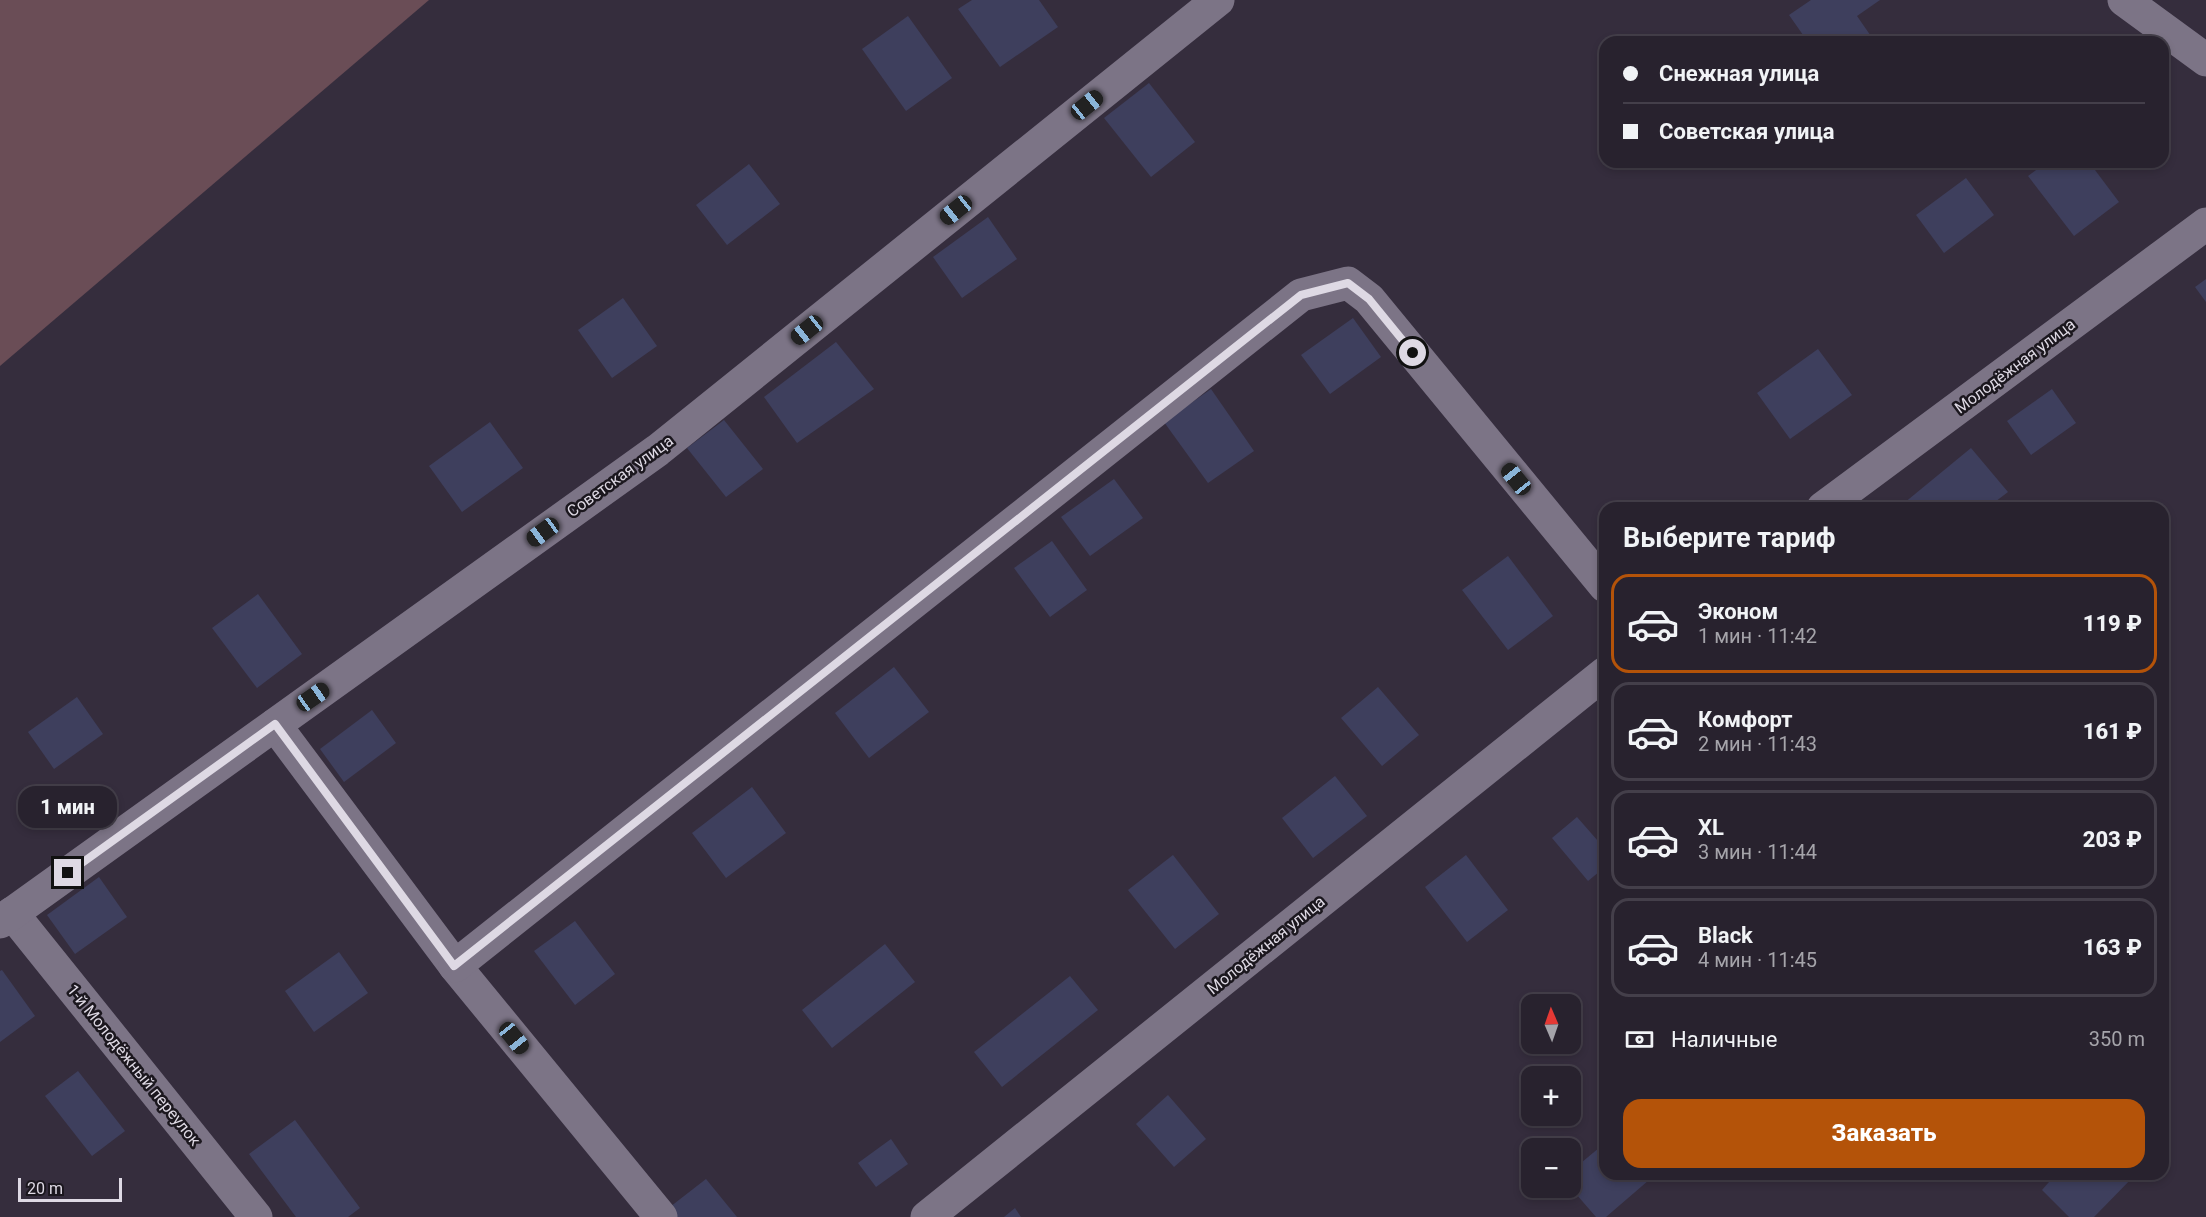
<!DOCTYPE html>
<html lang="ru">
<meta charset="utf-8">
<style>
body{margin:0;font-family:Roboto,sans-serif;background:#342f3a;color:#f1f3f6;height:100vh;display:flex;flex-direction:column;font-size:22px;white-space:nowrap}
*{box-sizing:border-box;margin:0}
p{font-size:20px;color:#a5a4aa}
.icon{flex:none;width:33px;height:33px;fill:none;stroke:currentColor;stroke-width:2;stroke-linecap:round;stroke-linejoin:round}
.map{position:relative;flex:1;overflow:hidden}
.sheet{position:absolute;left:1599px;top:502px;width:570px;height:678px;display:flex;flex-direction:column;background:#28222e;border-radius:18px;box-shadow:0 3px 9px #0003,0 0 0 2px #443f4a}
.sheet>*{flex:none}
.guide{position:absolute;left:1599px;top:36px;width:570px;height:132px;border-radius:18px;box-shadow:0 3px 9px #0003,0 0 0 2px #443f4a;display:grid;align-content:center;height:132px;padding:0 24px;background:#28222e}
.needle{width:39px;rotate:358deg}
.tools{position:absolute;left:1521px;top:994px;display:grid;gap:12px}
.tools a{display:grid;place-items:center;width:60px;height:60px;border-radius:12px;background:#28222e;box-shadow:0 3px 9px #0003,0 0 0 2px #443f4a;font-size:30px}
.scale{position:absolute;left:18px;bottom:15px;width:104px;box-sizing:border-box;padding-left:6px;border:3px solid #ded9e4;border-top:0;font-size:16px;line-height:21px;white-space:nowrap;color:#ded9e4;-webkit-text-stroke:4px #1b171e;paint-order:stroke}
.end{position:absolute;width:27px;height:27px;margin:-14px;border:8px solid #ded9e4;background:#111;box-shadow:0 0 0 3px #111}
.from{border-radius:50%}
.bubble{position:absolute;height:42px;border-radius:18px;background:#28222e;box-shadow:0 3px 9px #0003,0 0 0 2px #443f4a;font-size:20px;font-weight:800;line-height:42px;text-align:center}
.car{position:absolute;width:18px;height:36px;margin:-18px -9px;border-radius:8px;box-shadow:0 0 4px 2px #0007;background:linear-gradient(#222 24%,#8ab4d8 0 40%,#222 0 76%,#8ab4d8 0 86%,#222 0)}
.guide b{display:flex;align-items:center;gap:21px;height:57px;font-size:22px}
.guide b+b{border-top:2px solid #443f4a}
.guide i{width:15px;height:15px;background:#f1f3f6}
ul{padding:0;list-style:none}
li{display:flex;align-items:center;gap:18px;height:99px;margin:0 12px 9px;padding:0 12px;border:3px solid #443f4a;border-radius:18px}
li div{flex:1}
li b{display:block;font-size:22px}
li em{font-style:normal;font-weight:800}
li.selected{border-color:#b45309}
li>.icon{width:54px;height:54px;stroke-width:1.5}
h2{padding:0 24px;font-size:27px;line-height:72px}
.pay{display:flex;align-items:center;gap:15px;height:66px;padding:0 24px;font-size:22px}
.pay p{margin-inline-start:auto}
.cta{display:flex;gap:12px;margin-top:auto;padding:12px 24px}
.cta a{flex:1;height:69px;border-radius:18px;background:#b45309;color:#fff;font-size:24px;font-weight:800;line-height:69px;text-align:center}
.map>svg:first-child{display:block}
</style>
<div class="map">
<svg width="2206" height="1217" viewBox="0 0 2206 1217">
<rect width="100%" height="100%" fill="#352d3d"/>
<!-- green -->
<path fill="#6a4d56" d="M0 0H429L0 366Z"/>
<!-- building -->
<g fill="#3e3f5d">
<path d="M972 0H1039L1058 27 1000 67 958 9Z"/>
<path d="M1811 0H1880L1857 16 1875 42H1808L1789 15Z"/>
<path d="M908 16 952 78 906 111 862 49Z"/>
<path d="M1149 83 1195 142 1151 177 1104 118Z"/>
<path d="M2047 162H2089L2119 202 2074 236 2028 176Z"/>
<path d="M749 164 780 204 727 245 696 205Z"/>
<path d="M1966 178 1994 215 1944 253 1916 215Z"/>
<path d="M988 217 1017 259 962 298 933 257Z"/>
<path d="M2206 279V302L2195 287Z"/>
<path d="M623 298 657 346 612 378 578 330Z"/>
<path d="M1353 318 1381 357 1330 394 1301 355Z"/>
<path d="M836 342 874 389 797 443 764 397Z"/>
<path d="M1818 349 1852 395 1790 439 1757 393Z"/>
<path d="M1211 389 1254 451 1208 483 1164 422Z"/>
<path d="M2052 389 2076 423 2031 455 2007 421Z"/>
<path d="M724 420 763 469 726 497 687 448Z"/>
<path d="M490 422 523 468 462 512 429 466Z"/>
<path d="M1971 448 2008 492 1987 508H1898Z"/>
<path d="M1114 479 1143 518 1090 556 1061 517Z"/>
<path d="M1654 502 1659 508H1646Z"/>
<path d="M1052 541 1087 590 1050 617 1014 568Z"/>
<path d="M1508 556 1553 616 1508 650 1462 590Z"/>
<path d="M258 594 302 654 257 688 212 628Z"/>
<path d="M894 667 929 712 869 758 835 713Z"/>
<path d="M1378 687 1419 735 1382 766 1341 718Z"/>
<path d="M77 697 103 734 54 769 28 732Z"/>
<path d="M372 710 396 743 344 782 320 749Z"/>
<path d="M1335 776 1367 816 1313 858 1282 818Z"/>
<path d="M752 787 786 833 726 878 692 833Z"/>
<path d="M1577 817 1605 849V867L1588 881 1552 838Z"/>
<path d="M1173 855 1219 914 1175 949 1128 890Z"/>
<path d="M1466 855 1508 910 1467 942 1425 887Z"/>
<path d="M99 877 127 917 75 954 47 915Z"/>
<path d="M575 921 615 974 575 1005 534 951Z"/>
<path d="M885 944 915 982 832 1048 802 1010Z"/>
<path d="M339 952 368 993 314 1032 285 991Z"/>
<path d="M2 970 35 1016 0 1042V971Z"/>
<path d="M1070 976 1098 1010 1002 1087 974 1052Z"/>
<path d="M78 1071 125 1131 92 1156 45 1096Z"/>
<path d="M1168 1095 1206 1139 1174 1167 1136 1124Z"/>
<path d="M295 1120 360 1208 348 1217H296L249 1154Z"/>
<path d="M891 1139 908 1164 876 1187 858 1163Z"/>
<path d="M1605 1143V1174H1656L1606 1217H1596L1570 1187V1172Z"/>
<path d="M2056 1174H2136L2094 1217H2069L2042 1190Z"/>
<path d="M706 1179 737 1217H672L666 1210Z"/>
<path d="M1015 1208 1021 1217H1004Z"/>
</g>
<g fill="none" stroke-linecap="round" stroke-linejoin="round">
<!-- street -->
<g stroke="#7c7486" stroke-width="33">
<path d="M2124 0 2206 60"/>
<path d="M1823 508 2206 224"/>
<path d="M275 725 455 966 661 1217"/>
<path d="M12 913 256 1217"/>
<path d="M0 922 658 450 1218 0"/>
<path d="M455 966 1301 295 1348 283 1369 299 1605 586"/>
<path d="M927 1217 1605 673"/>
</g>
</g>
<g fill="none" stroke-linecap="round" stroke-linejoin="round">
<!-- route -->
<path stroke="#ded9e4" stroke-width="8" d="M68 873 275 724 454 966 1301 295 1348 283 1369 299 1413 353"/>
</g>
<g text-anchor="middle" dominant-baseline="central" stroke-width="5" stroke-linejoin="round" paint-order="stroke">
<!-- street labels -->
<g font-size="16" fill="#ded9e4" stroke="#1b171e">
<text transform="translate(2015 366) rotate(-37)">Молодёжная улица</text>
<text transform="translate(620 476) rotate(-36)">Советская улица</text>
<text transform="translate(1266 945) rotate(-39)">Молодёжная улица</text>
<text transform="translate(134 1065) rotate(51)">1-й Молодёжный переулок</text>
</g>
</g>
</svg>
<div class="tools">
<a><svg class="needle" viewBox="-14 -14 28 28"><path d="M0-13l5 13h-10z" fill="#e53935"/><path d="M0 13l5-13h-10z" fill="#a5a4aa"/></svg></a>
<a>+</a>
<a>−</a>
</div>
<div class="scale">20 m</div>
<i class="end from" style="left:1413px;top:353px"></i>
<i class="end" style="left:68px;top:873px"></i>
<div class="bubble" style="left:18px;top:786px;width:99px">1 мин</div>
<i class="car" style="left:1087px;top:105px;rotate:51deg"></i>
<i class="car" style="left:956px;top:210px;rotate:231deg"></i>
<i class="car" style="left:807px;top:330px;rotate:231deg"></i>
<i class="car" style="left:1516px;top:479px;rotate:321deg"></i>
<i class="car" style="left:543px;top:532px;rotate:234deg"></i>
<i class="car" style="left:313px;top:697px;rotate:55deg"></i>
<i class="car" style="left:514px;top:1038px;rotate:141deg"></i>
<div class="guide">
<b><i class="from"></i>Снежная улица</b>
<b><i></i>Советская улица</b>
</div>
<section class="sheet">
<h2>Выберите тариф</h2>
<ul>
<li class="selected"><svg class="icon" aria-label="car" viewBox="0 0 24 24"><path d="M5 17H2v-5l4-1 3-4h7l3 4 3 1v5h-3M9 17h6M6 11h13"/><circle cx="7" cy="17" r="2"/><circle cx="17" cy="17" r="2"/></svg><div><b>Эконом</b><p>1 мин · 11:42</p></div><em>119 ₽</em></li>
<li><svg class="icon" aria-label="car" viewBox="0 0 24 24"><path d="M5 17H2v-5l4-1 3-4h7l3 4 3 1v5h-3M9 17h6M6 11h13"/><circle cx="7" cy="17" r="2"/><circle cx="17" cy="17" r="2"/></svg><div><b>Комфорт</b><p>2 мин · 11:43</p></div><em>161 ₽</em></li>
<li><svg class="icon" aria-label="car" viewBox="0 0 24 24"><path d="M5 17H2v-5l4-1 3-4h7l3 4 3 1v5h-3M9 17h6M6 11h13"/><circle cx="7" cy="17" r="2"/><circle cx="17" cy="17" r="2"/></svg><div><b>XL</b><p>3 мин · 11:44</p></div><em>203 ₽</em></li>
<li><svg class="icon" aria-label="car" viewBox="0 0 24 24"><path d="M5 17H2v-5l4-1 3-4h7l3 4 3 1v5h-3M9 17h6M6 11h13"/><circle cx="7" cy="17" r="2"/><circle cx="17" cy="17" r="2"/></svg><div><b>Black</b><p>4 мин · 11:45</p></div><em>163 ₽</em></li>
</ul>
<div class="pay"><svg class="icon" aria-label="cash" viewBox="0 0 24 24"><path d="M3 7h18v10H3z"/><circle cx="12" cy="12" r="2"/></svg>Наличные<p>350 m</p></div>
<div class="cta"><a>Заказать</a></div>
</section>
</div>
